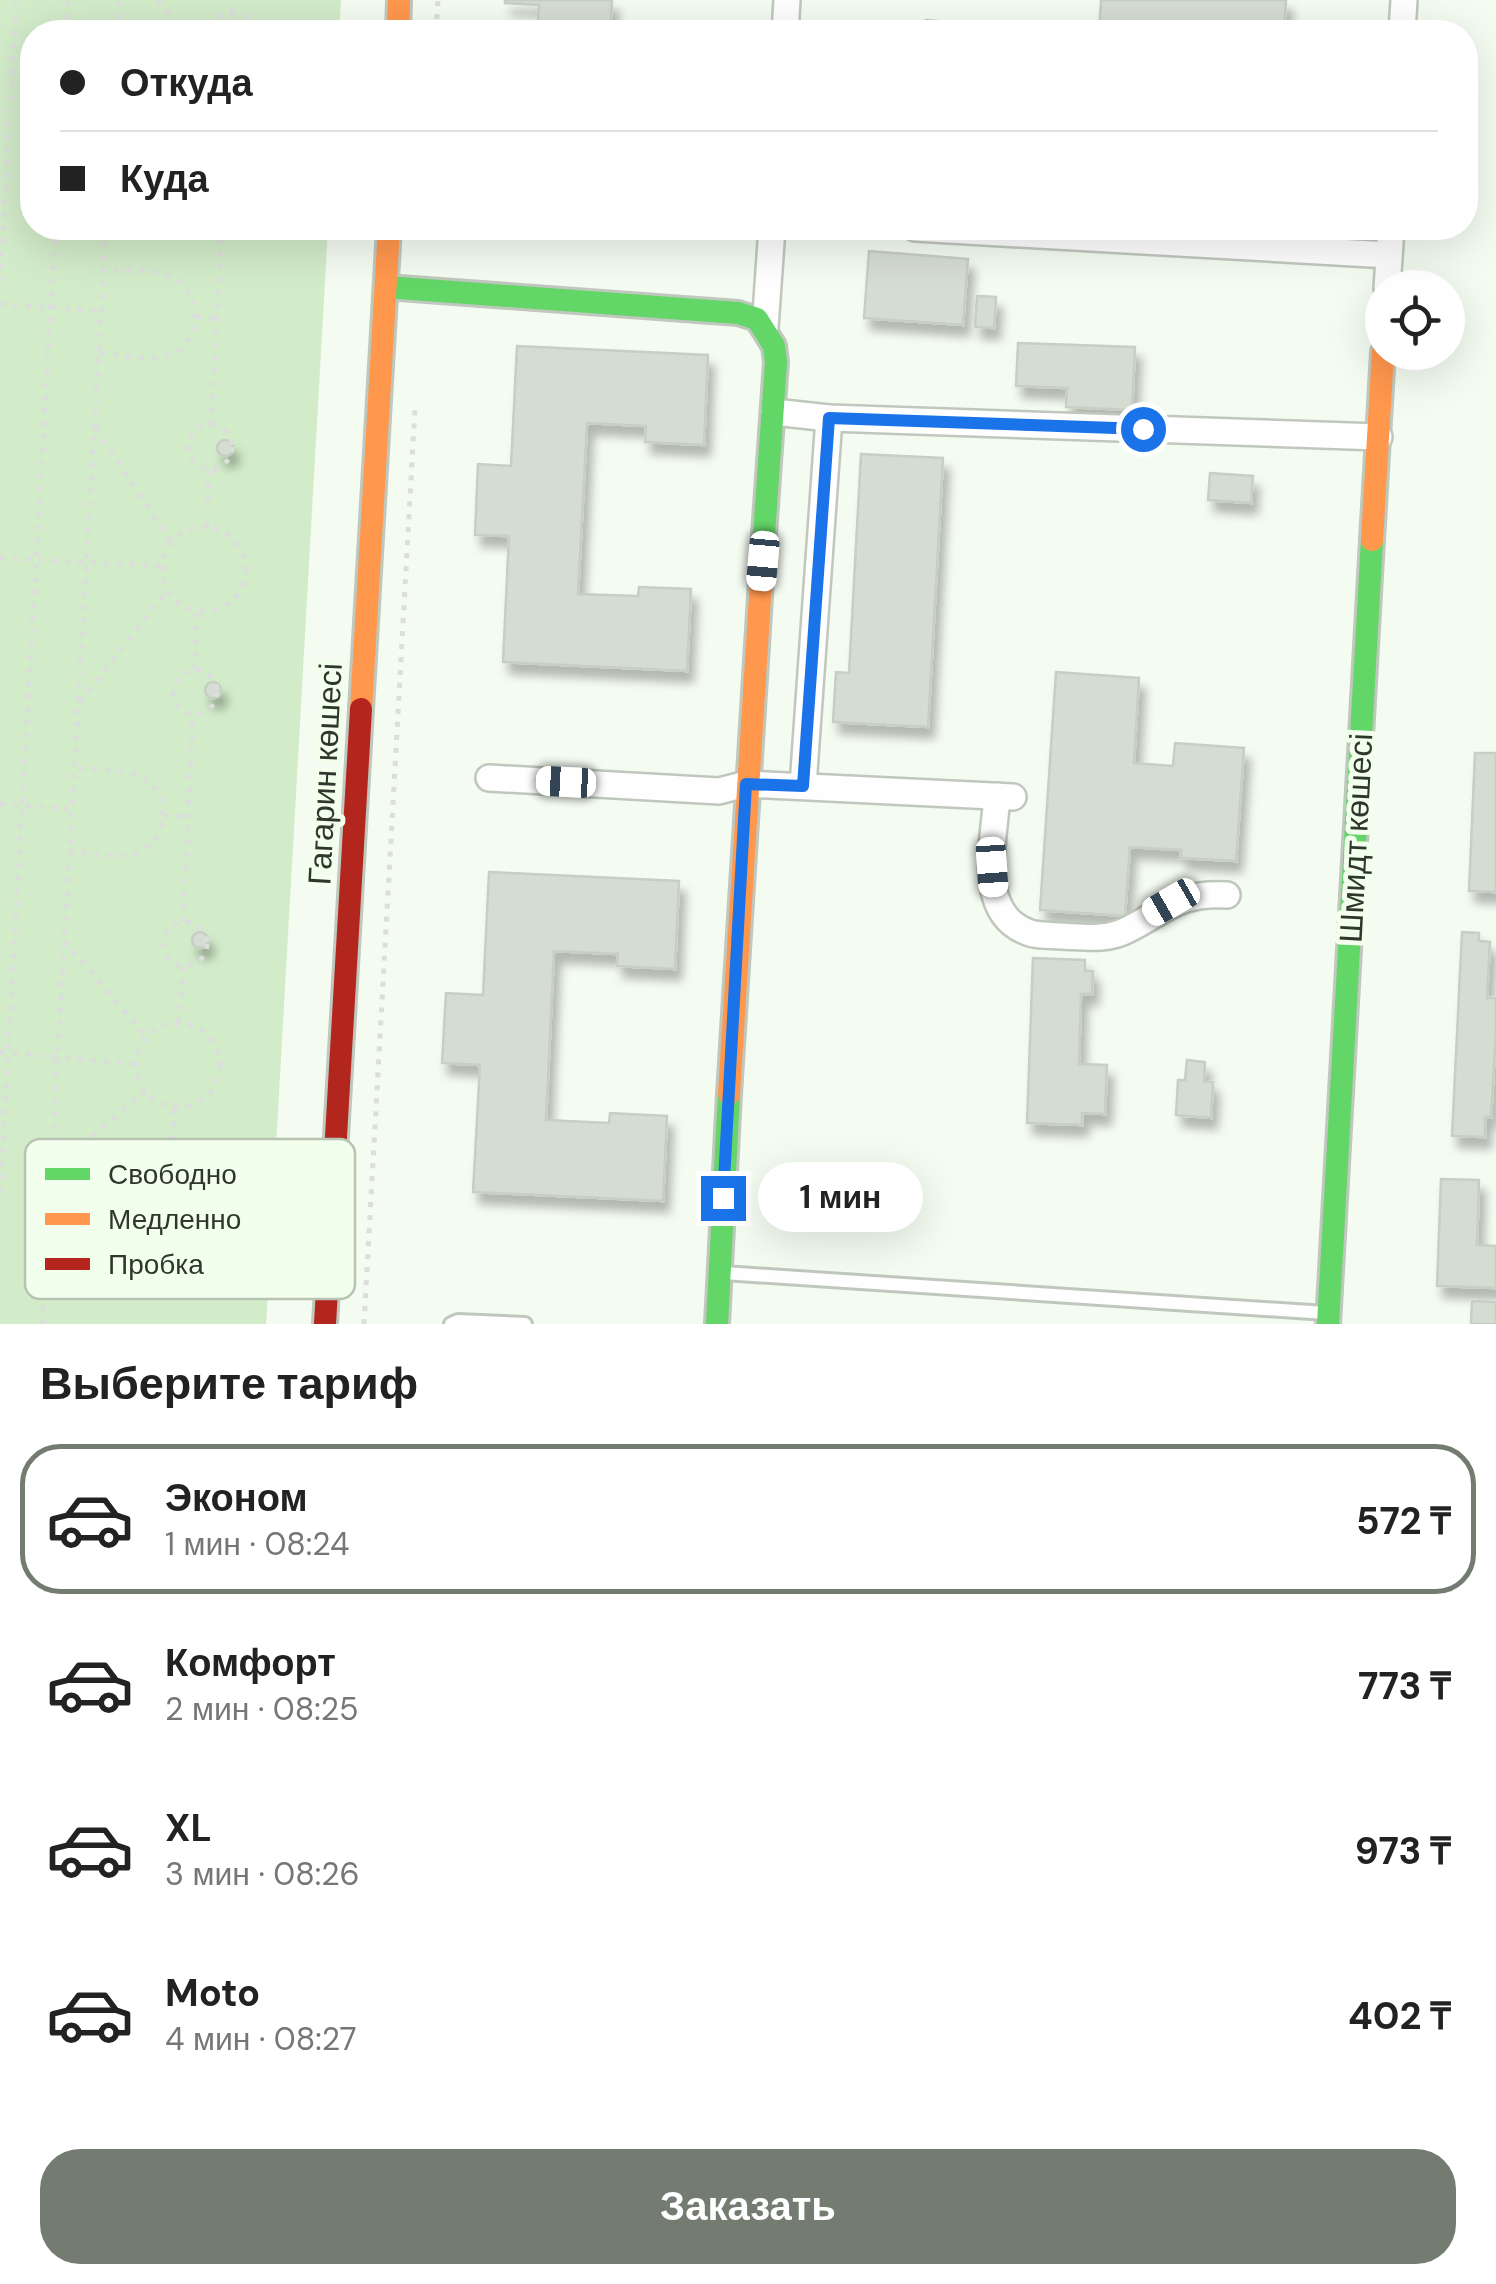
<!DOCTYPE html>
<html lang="ru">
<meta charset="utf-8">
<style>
body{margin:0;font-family:"DM Sans",sans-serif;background:#f2f2f2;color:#222;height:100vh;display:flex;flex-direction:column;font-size:38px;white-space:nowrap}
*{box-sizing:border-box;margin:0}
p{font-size:32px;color:#767676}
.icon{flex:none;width:55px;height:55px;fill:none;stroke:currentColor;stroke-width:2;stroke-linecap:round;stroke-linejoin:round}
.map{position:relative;height:1324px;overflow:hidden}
.details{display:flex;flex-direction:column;background:#fff;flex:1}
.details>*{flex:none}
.banner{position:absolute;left:20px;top:20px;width:1458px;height:220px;border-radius:40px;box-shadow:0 10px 40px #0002;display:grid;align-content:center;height:220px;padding:0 40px;background:#fff}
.buttons{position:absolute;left:1365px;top:270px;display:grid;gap:20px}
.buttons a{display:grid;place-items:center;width:100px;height:100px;border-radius:50%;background:#fff;box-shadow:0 10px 40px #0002;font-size:50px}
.end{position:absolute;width:45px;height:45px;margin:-22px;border:12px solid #1a73e8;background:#fff;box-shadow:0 0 0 5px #fff}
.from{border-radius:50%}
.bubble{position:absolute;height:70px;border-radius:35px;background:#fff;box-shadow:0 10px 40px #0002;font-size:32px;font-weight:700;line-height:70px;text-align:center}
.car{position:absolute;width:30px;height:60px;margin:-30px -15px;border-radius:12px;box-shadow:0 0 8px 2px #0007;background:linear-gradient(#fff 24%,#345 0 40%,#fff 0 76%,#345 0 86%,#fff 0)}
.banner b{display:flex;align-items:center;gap:35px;height:95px;font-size:38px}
.banner b+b{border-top:2px solid #e0e0e0}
.banner i{width:25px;height:25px;background:#222}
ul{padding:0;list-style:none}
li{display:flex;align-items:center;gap:30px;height:150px;margin:0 20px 15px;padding:0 20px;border:5px solid transparent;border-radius:40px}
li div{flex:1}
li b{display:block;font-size:38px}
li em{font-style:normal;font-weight:700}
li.active{border-color:#747c71}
li>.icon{width:90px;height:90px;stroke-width:1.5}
h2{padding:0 40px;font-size:45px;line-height:120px}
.cta{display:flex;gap:20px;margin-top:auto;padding:20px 40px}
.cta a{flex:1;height:115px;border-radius:40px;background:#747c71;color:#fff;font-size:40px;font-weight:700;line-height:115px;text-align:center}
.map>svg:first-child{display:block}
</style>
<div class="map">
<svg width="1496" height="1324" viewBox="0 0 1496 1324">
<defs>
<filter id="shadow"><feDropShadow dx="6" dy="11" stdDeviation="5" flood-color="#0004"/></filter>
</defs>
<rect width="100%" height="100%" fill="#f4fbf1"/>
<!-- green -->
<path fill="#d2ebc9" d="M0 0H341L339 32H32V228H328L266 1324H0Z"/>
<!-- building -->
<g fill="#d5dcd2" stroke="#c7cec4" stroke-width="2.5" filter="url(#shadow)">
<path d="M505 0H612L610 32H537L539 5 505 3Z"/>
<path d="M1101 0H1286L1284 32H1099Z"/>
<path d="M926 20 948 22V32H918V26H926Z"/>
<path d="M869 251 968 259 963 325 864 318Z"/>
<path d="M977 296 996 297 994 328 975 327Z"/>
<path d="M1018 343 1135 347 1132 410 1066 407 1067 388 1016 386Z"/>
<path d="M517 346 708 355 704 445 645 442 646 426 587 423 578 594 638 596 639 587 691 589 687 671 503 662 509 536 475 535 478 464 511 466Z"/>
<circle cx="225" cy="448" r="8"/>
<path d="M861 454 943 458 928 727 833 722 836 672 849 673Z"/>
<path d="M1210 473 1253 476 1251 503 1208 500Z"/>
<path d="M1056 672 1139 678 1134 763 1173 766 1175 743 1244 748 1236 861 1181 858V850L1130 847 1125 916 1040 910Z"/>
<circle cx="213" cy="690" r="8"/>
<path d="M1475 753H1496V892L1469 891Z"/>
<path d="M489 872 679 881 675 969 617 966 618 954 554 951 546 1120 609 1123 610 1113 667 1116 663 1201 473 1192 480 1065 442 1063 446 993 483 995Z"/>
<circle cx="200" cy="940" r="8"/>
<path d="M1462 932 1479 933V941L1490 942 1487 998H1496V1031L1491 1117H1485V1137L1452 1136Z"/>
<path d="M1033 958 1085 960V971H1093L1092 994H1081L1079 1064 1107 1065 1105 1114 1082 1113V1125L1027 1123Z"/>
<path d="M1187 1060 1205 1062 1204 1081 1213 1082 1211 1118 1176 1115 1178 1080H1185Z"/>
<path d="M1441 1179 1479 1180 1477 1245 1496 1246V1288L1437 1286Z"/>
<path d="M1472 1301 1496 1302V1324H1471Z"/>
</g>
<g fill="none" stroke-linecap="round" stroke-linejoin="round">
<!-- lane casing -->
<g stroke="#c0c7bd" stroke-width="18">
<g id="lane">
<path d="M723 1273 1326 1313"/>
<path d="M451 1324 458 1321 525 1324"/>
</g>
</g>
<!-- street casing -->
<g stroke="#c0c7bd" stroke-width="30">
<g id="street">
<path d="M785 32 787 0"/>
<path d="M1402 32 1404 0"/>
<path d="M915 228 1389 255"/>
<path d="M1387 288 1391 228"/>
<path d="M765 328 772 228"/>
<path d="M774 412 829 418 1379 437"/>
<path d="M489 778 719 791 746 784 1013 797"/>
<path d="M803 786 829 418"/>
<path d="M997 796C994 841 975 915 1030 933 1039 936 1051 935 1061 936 1085 937 1107 941 1129 929 1168 909 1180 892 1227 895"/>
</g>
</g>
<!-- fast casing -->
<g stroke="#c0c7bd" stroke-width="28">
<g id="fast">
<path d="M386 287 738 313 757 319 774 346 776 362 763 549"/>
<path d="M717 1324 729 1094"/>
<path d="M1328 1324 1372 540"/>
</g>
</g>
<!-- slow casing -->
<g stroke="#c0c7bd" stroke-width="28">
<g id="slow">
<path d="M398 32 399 0"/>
<path d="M1372 540 1383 352"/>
<path d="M361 709 389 228"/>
<path d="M729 1094 763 549"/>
</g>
</g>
<!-- jam casing -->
<g stroke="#c0c7bd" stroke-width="28">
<path id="jam" d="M325 1324 361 709"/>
</g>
<!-- path -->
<g stroke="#dcdedb" stroke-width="5" stroke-dasharray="5 8" stroke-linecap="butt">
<path d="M158 0 183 32"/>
<path d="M232 13 233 0"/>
<path d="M66 32 68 0"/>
<path d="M117 32 119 0"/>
<path d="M197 32C217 9 248 8 267 32"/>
<path d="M436 32 438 0"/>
<path d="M0 282 16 0"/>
<path d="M0 304 101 311"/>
<path d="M196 317 217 319"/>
<path d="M100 353C119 355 143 360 163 356 201 350 206 296 173 278 155 268 124 271 103 270"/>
<circle cx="210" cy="447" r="22"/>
<path d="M211 425 222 228"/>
<path d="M96 428 171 543"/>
<circle cx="204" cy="569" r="42"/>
<path d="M207 527 209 470"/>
<path d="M0 558 161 566"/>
<circle cx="195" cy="692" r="22"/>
<path d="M195 670 197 611"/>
<path d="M80 702 167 590"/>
<path d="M0 804 72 809"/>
<path d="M163 816 188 817"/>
<path d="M69 851C89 853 114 858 133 854 171 844 173 789 137 775 119 768 94 770 74 768"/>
<circle cx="185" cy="944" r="22"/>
<path d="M183 922 193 715"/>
<path d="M64 941 147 1037"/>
<circle cx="178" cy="1065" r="42"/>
<path d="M179 1023 183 967"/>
<path d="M0 1052 136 1064"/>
<circle cx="167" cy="1188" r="22"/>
<path d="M171 1166 174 1107"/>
<path d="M53 1170 145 1091"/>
<path d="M0 1192 55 228"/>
<path d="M42 1324 106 228"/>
<path d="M364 1324 415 408"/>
</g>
<!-- lane -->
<use href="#lane" stroke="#fdfefd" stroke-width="12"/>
<!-- street -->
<use href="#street" stroke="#fdfefd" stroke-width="25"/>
<!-- fast -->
<use href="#fast" stroke="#63d668" stroke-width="22"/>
<!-- slow -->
<use href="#slow" stroke="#ff974d" stroke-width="22"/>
<!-- jam -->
<use href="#jam" stroke="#b3261e" stroke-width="22"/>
</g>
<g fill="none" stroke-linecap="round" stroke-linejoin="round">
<!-- route -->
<path stroke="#1a73e8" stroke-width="12" d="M723 1198 746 784 803 786 829 418 1143 429"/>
</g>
<g text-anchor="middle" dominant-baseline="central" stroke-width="10" stroke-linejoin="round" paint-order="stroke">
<!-- street labels -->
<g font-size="32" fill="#2f372c" stroke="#f2ffed">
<text transform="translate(325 774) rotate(-87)">Гагарин көшесі</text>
<text transform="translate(1356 838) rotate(-87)">Шмидт көшесі</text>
</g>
</g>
<!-- legend -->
<rect x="25" y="1139" width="330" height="160" rx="15" fill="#f2ffed" stroke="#b8c3b3" stroke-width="2.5"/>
<rect x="45" y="1168" width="45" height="12" fill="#63d668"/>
<rect x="45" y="1213" width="45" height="12" fill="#ff974d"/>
<rect x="45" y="1258" width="45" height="12" fill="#b3261e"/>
<g font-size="28" fill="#2f372c">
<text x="108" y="1184">Свободно</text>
<text x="108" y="1229">Медленно</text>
<text x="108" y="1274">Пробка</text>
</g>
</svg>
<div class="buttons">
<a><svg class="icon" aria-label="locate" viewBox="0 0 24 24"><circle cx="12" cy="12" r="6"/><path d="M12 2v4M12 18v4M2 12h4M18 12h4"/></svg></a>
</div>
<i class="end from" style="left:1143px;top:429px"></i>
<i class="end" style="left:723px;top:1198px"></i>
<div class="bubble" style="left:758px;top:1162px;width:165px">1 мин</div>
<i class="car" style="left:763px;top:561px;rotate:185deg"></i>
<i class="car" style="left:566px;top:782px;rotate:273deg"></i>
<i class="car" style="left:992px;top:867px;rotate:176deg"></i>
<i class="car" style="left:1171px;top:902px;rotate:240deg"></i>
<div class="banner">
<b><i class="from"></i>Откуда</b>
<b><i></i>Куда</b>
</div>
</div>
<section class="details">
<h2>Выберите тариф</h2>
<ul>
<li class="active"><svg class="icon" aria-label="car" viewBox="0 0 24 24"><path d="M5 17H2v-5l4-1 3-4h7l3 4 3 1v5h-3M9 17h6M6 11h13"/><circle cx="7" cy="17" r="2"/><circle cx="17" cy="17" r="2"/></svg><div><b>Эконом</b><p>1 мин · 08:24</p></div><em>572 ₸</em></li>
<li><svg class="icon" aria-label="car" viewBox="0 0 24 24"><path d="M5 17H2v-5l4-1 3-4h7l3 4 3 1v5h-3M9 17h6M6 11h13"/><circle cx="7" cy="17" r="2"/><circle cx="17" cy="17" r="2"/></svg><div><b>Комфорт</b><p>2 мин · 08:25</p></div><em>773 ₸</em></li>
<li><svg class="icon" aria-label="car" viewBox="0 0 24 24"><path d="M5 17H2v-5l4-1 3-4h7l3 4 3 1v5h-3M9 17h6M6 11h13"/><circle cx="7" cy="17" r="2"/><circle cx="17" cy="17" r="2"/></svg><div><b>XL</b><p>3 мин · 08:26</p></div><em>973 ₸</em></li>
<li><svg class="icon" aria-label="car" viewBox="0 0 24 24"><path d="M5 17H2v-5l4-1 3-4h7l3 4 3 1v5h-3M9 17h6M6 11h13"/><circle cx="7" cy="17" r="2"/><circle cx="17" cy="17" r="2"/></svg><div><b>Moto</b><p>4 мин · 08:27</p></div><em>402 ₸</em></li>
</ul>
<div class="cta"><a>Заказать</a></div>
</section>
